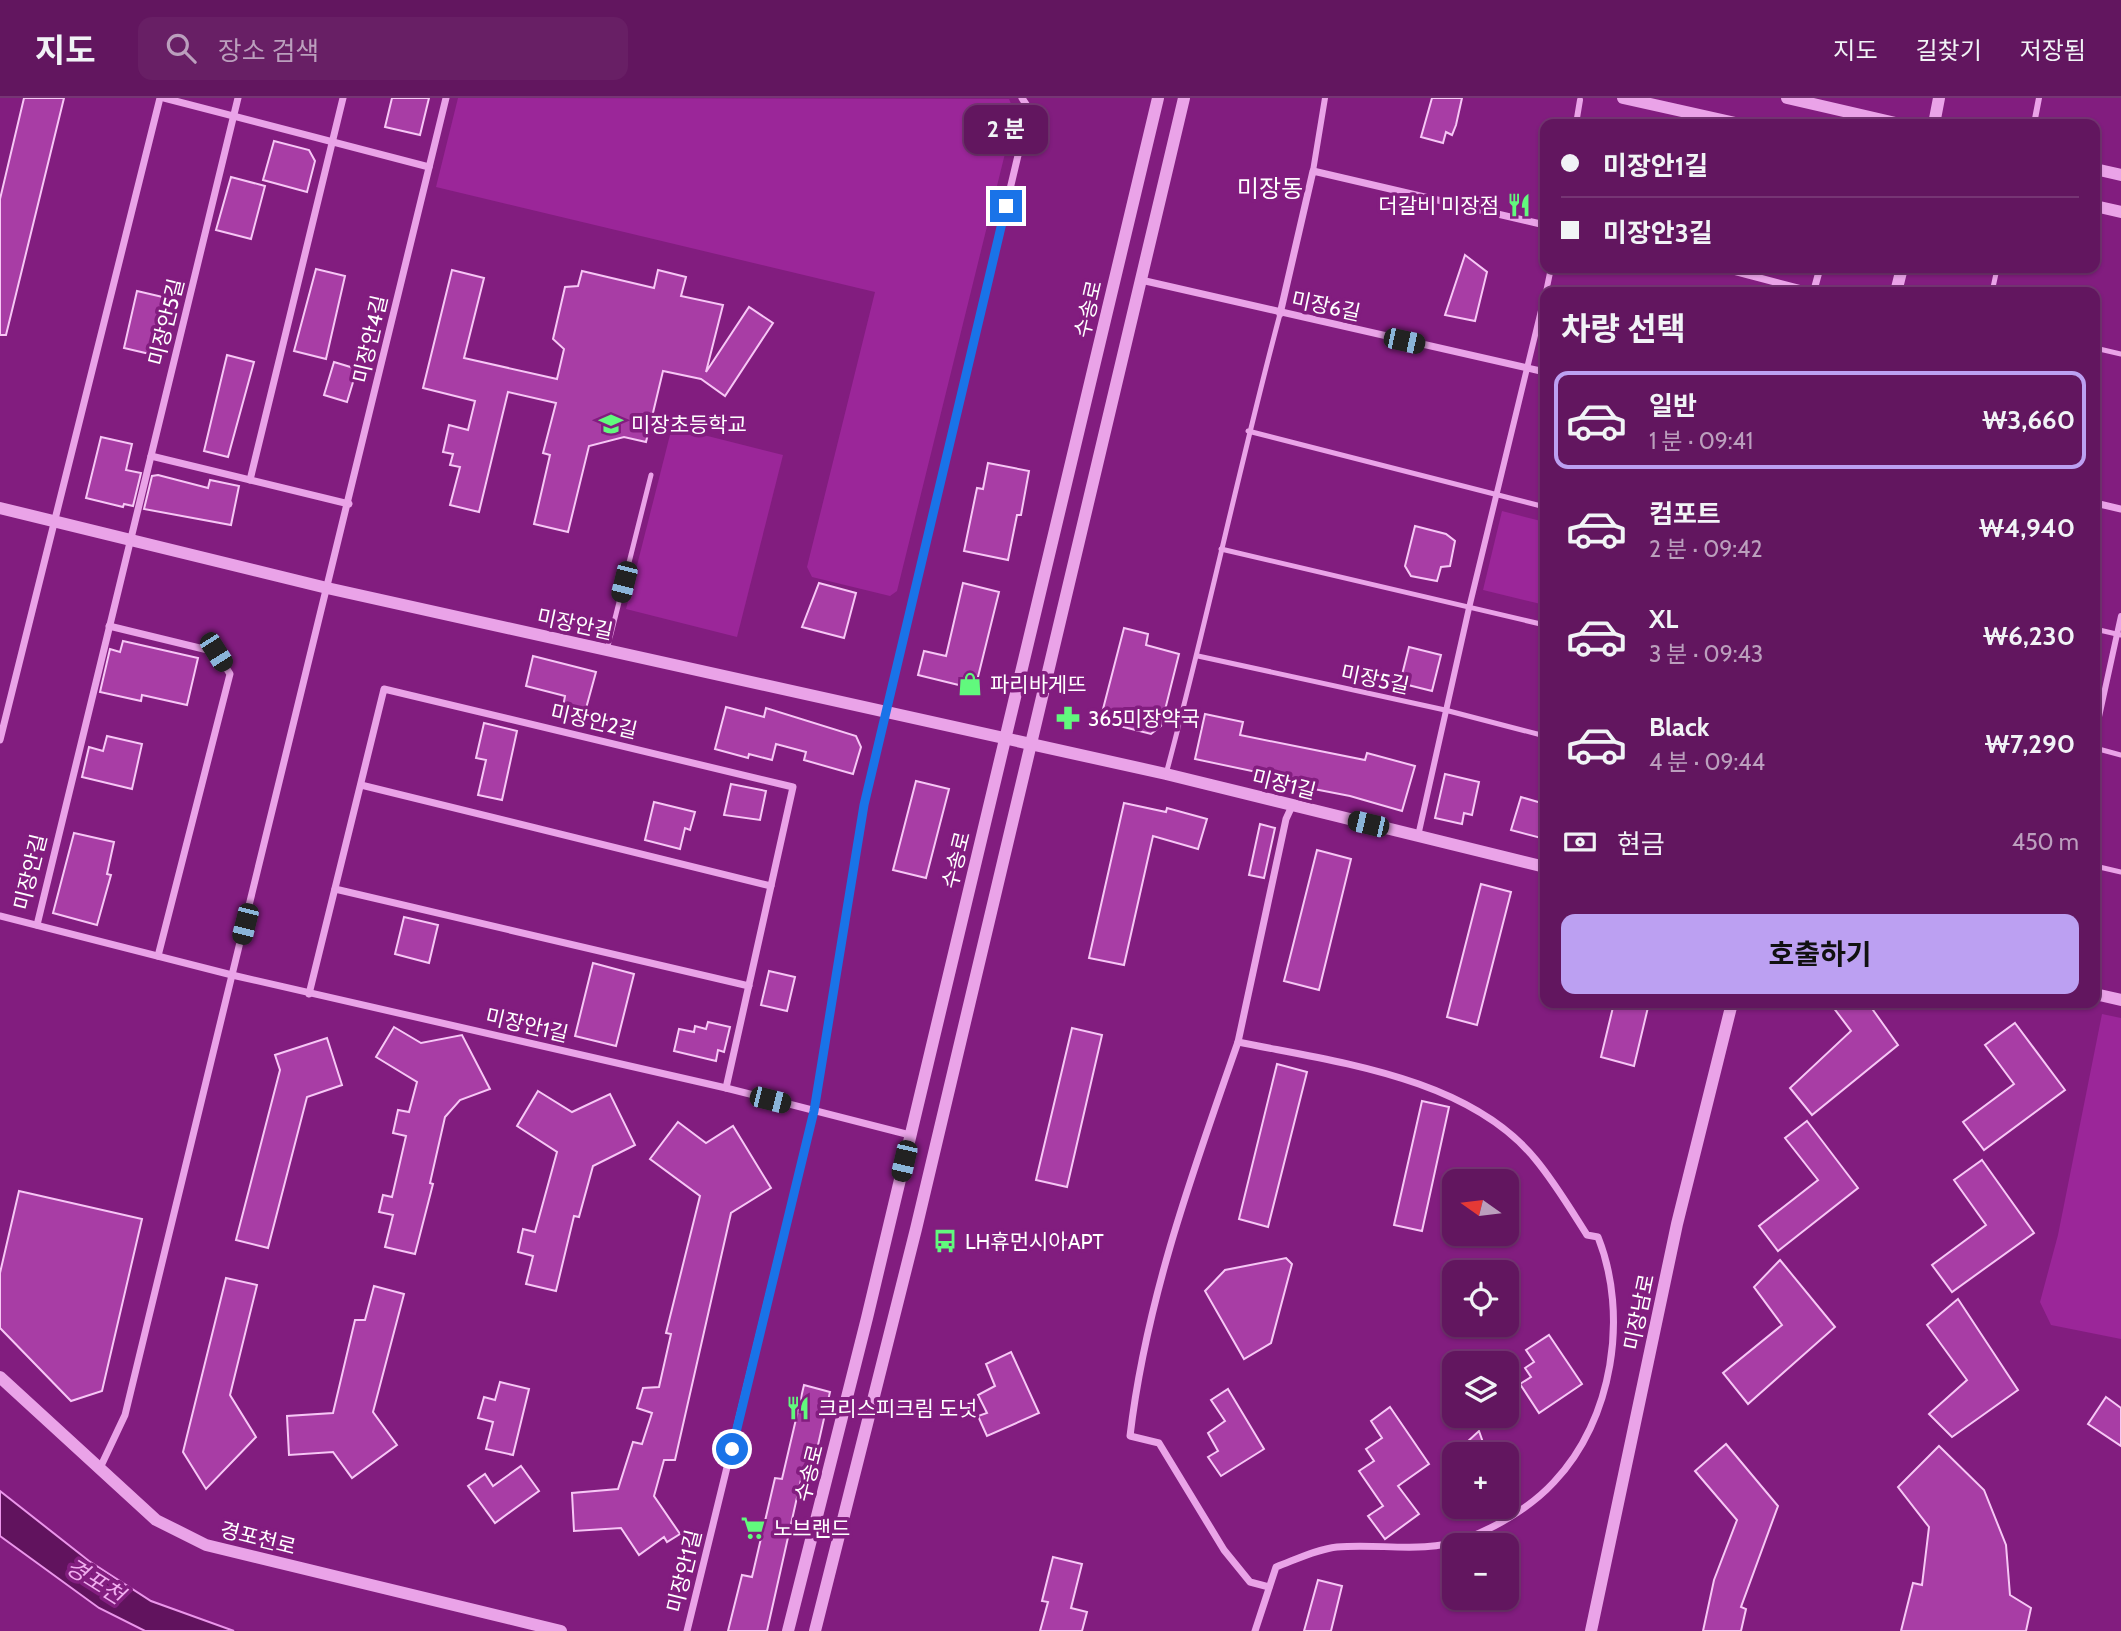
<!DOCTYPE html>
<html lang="ko">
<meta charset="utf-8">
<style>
body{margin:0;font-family:Cabin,"Noto Sans KR",sans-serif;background:#681f65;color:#f1f3f6;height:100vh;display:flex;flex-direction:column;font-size:26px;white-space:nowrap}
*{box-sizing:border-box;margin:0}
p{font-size:23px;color:#bb9fbd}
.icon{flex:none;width:38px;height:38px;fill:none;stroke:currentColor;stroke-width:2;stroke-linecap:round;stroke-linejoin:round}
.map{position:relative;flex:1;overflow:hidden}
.sheet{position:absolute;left:1540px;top:189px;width:560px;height:721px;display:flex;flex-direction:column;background:#62165f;border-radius:14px;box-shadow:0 2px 5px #0004,0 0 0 2px #763574}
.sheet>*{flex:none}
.top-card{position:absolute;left:1540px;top:21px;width:560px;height:154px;border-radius:14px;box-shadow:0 2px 5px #0004,0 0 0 2px #763574;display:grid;align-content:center;height:154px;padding:0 21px;background:#62165f}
.needle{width:46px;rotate:284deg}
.controls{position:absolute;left:1442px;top:1071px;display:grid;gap:14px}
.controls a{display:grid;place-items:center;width:77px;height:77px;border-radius:14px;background:#62165f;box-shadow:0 2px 5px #0004,0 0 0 2px #763574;font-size:35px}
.end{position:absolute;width:32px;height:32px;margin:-16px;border:9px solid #1a73e8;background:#fff;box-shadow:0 0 0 4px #fff}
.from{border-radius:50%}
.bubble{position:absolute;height:49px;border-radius:14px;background:#62165f;box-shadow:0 2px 5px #0004,0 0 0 2px #763574;font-size:23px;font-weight:700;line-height:49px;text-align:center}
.car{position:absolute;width:21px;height:42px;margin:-21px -10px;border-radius:9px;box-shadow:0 0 5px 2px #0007;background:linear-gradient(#222 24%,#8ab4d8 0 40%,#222 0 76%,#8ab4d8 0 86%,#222 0)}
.top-card b{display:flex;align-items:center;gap:24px;height:66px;font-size:26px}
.top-card b+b{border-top:2px solid #763574}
.top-card i{width:18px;height:18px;background:#f1f3f6}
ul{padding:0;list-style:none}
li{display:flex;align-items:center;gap:21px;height:98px;margin:0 14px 10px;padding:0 7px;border:4px solid transparent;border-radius:14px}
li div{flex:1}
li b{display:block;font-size:26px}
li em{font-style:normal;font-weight:700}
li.active{border-color:#bca0f2}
li>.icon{width:63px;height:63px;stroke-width:1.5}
h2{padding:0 21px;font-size:32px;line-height:84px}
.pay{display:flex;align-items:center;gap:18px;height:77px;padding:0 21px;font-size:26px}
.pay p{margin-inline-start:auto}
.primary-button{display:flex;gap:14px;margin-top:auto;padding:14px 21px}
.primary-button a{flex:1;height:80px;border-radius:14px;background:#bca0f2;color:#111;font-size:28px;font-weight:700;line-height:80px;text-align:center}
header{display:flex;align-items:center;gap:42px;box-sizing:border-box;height:98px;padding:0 35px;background:#62165f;border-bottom:2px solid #763574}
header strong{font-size:33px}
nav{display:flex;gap:38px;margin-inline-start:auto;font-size:24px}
.search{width:490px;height:63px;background:#681f65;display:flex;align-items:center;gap:18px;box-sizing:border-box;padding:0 24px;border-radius:14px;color:#bb9fbd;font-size:26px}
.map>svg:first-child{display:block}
</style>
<header>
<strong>지도</strong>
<div class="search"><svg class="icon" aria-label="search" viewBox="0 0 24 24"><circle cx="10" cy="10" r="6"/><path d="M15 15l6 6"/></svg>장소 검색</div>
<nav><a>지도</a><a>길찾기</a><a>저장됨</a></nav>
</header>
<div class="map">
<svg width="2121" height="1533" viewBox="0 0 2121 1533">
<rect width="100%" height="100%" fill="#821d7f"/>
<!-- green -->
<g fill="#9b2699">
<path d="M458 0 1009 1 1015 15 897 493 890 498 812 479 807 469 875 194 436 89Z"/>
<path d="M672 329 783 357 737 539 626 511Z"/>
<path d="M1502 413 1545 424V507L1483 492Z"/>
<path d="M2102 916 2121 920V1241L2051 1227 2040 1204 2058 1137Z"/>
</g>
<!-- water -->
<path fill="#61135e" stroke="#eb96eb" stroke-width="2" d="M0 1393 89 1463 151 1503 234 1533H145L99 1510 0 1438Z"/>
<!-- building -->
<g fill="#a83da5" stroke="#f7c7f6" stroke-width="2">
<path d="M24 0H64L6 237H0V101Z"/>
<path d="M392 0H429L420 37 385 29Z"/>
<path d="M1432 0H1462L1456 27 1452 37 1446 34 1443 45 1421 39Z"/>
<path d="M274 43 309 52 315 63 307 94 263 82Z"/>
<path d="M231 79 265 88 251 141 216 132Z"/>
<path d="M1465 157 1487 174 1475 223 1445 217Z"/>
<path d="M316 171 345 178 326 261 294 253Z"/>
<path d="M452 172 484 180 464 260 557 281 564 251 553 241 565 189 578 188 582 173 654 190 658 172 686 179 681 198 723 207 706 274 749 209 773 225 725 298 701 281 663 273 646 344 624 339 589 348 568 434 534 426 550 357 543 355 556 305 508 294 479 414 450 407 460 369 450 367 453 356 443 354 449 327 468 332 475 303 423 290Z"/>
<path d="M137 193 167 200 154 257 124 250Z"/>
<path d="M227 257 254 264 228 359 204 353Z"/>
<path d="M334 264 357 271 347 304 324 297Z"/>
<path d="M101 339 132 346 126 372 141 375 133 408 124 406 123 409 86 400Z"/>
<path d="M988 365 1029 373 1021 417H1017L1008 462 964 453 977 390 983 391Z"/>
<path d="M158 377 208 390 210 382 239 388 231 427 144 411 152 378Z"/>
<path d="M1415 428 1446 436 1455 443 1450 468 1441 469 1437 483 1411 478 1405 468Z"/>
<path d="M819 485 856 495 844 540 802 529Z"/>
<path d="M963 485 999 494 975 591 918 577 924 553 946 558Z"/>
<path d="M1124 530 1148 536 1146 547 1179 556 1161 628 1151 636 1112 626 1102 615Z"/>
<path d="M123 543 198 560 187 607 142 597 141 603 100 594 110 551 120 554Z"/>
<path d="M1409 549 1441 557 1432 593 1400 585Z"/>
<path d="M533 558 596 574 585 614 563 609 565 598 526 588Z"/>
<path d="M726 609 764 619 766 610 856 638 861 649 853 676 804 662 806 654 776 646 772 662 749 656 748 660 715 651Z"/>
<path d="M1205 616 1243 624 1240 637 1365 662 1367 655 1415 668 1402 713 1350 698 1293 687 1294 682 1195 661Z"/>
<path d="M484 625 517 633 502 702 478 697 486 662 476 660Z"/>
<path d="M107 638 142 646 132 691 82 679 89 649 103 653Z"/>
<path d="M1445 676 1479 684 1472 717 1464 715 1462 726 1435 720Z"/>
<path d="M916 683 949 691 926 780 893 772Z"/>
<path d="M731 686 766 693 760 722 724 717Z"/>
<path d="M1521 699 1545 706V741L1511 732Z"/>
<path d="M654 704 695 714 690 732 685 730 680 751 645 742Z"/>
<path d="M1124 705 1166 714 1167 710 1207 721 1198 751 1153 738 1124 867 1089 860Z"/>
<path d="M1260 726 1275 730 1264 780 1249 777Z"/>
<path d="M74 735 114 744 107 776 111 777 97 827 53 815Z"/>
<path d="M1317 752 1351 761 1319 892 1284 883Z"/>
<path d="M1481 786 1511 794 1477 927 1447 919Z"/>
<path d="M404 819 438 827 429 865 395 856Z"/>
<path d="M593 865 634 876 616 948 575 938Z"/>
<path d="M769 873 795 879 787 913 761 907Z"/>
<path d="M1614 905H1649L1634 968 1601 959Z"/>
<path d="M1830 905H1868L1898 947 1812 1017 1790 990 1851 933Z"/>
<path d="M708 924 730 929 724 954 718 952 716 963 674 953 679 931 694 934 695 928 706 931Z"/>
<path d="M2015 925 2065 992 1984 1052 1963 1024 2014 986 1985 947Z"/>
<path d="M394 929 421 945 462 937 490 991 460 1002 445 1019 430 1085 433 1086 415 1156 385 1149 393 1117 379 1114 383 1097 392 1099 406 1038 393 1035 398 1012 409 1014 417 984 376 959Z"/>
<path d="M1072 930 1102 937 1067 1089 1036 1082Z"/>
<path d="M327 940 342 987 307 999 268 1150 236 1142 280 972 275 957Z"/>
<path d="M1277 966 1307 974 1268 1129 1239 1121Z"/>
<path d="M538 993 572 1014 610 996 635 1047 593 1068 579 1119 574 1118 556 1193 526 1186 533 1158 518 1154 523 1131 535 1134 557 1054 517 1028Z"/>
<path d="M1422 1003 1449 1009 1422 1133 1394 1127Z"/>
<path d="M1807 1023 1858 1090 1778 1153 1759 1128 1818 1082 1785 1040Z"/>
<path d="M678 1024 706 1045 733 1028 771 1090 731 1115 675 1362H664L654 1398 680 1436 667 1444 664 1439 639 1457 621 1430 574 1433 572 1395 618 1391 633 1344 642 1346 652 1315 637 1310 643 1290 659 1289 671 1236 666 1235 700 1098 650 1061Z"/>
<path d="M1982 1062 2034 1135 1952 1194 1932 1167 1986 1127 1954 1082Z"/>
<path d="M19 1093 142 1121 102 1293 71 1303 0 1230V1175Z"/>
<path d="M1286 1160 1292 1166 1271 1245 1244 1261 1205 1193 1225 1172Z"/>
<path d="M1780 1162 1835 1229 1748 1306 1723 1275 1782 1227 1754 1189Z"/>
<path d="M226 1180 257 1187 230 1297 256 1339 206 1391 183 1354Z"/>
<path d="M374 1188 404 1196 373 1314 397 1347 352 1380 333 1354 289 1357 287 1318 333 1315 355 1222H365Z"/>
<path d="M1958 1201 2018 1292 1952 1339 1929 1316 1967 1282 1927 1227Z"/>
<path d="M1549 1237 1582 1286 1539 1315 1520 1286 1531 1279 1525 1270 1534 1264 1526 1252Z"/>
<path d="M1011 1254 1039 1315 987 1338 978 1318 987 1315 978 1297 995 1288 986 1266Z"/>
<path d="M500 1284 529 1291 513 1357 486 1351 493 1324 478 1320 484 1299 495 1302Z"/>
<path d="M804 1287 830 1294 811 1378 802 1377 767 1533H728L742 1477 752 1479 775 1380 782 1381Z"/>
<path d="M1228 1291 1264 1351 1221 1378 1208 1359 1218 1353 1208 1335 1225 1323 1211 1302Z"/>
<path d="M2106 1299 2121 1310V1348L2088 1326Z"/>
<path d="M1390 1309 1429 1366 1398 1388 1419 1416 1385 1441 1368 1418 1383 1408 1359 1373 1374 1363 1366 1351 1382 1340 1371 1323Z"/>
<path d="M1479 1333 1487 1356H1454Z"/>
<path d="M1726 1346 1778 1408 1741 1509 1746 1511 1741 1533H1703L1714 1482 1737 1422 1695 1373Z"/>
<path d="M1939 1348 1984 1392 2006 1447 2010 1497 2031 1510 2026 1533H1901L1913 1485 1922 1487 1929 1429 1898 1389Z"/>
<path d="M521 1368 539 1393 495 1425 468 1388 485 1376 493 1388Z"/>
<path d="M1053 1459 1082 1466 1071 1510 1087 1514 1082 1533H1040L1048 1504 1042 1503Z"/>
<path d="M1318 1482 1342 1488 1331 1533H1304Z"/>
</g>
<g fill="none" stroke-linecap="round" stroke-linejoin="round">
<!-- service -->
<g stroke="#eaa3e8" stroke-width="5">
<path d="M1992 194 1997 171"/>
<path d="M2095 250 2121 256"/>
<path d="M1248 333 1545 409"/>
<path d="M1221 451 1545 527"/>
<path d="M2095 531 2121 537"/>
<path d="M607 552 651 377"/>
<path d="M1198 558 1445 612 1545 638"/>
<path d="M2095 650 2121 657"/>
<path d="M1166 676C1207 524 1239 369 1280 216"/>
<path d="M2095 768 2121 774"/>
</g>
<!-- pedestrian -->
<g stroke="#eaa3e8" stroke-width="6">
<path d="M1576 26 1580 2"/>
<path d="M2034 26 2039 0"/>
<path d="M1313 73 1325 0"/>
<path d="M1997 171V170"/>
<path d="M1546 194 1551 170"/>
<path d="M2095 637 2121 518"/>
<path d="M1418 738 1469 510 1545 196"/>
</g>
<!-- minor -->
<g stroke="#eaa3e8" stroke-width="7">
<path d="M164 0 429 69"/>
<path d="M1722 170 1813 194"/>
<path d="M1141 182 1545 274"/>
<path d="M1814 192 1820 170"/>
<path d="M1280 216 1313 73 1545 127"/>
<path d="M151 358 349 406"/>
<path d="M250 382 343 0"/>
<path d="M2095 405 2121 411"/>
<path d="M109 528 216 554 230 576 158 858"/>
<path d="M0 642 160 0"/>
<path d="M361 687 771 788"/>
<path d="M335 791 749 888"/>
<path d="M0 818 232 877 446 0"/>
<path d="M37 827 238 0"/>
<path d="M309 896 384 591 793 689 726 990"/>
<path d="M1238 944C1193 1073 1146 1202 1130 1338L1159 1345 1224 1452 1250 1484 1269 1489"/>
<path d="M100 1370 125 1317 232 877 726 990 910 1037"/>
<path d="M687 1533 814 1013 864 707 1029 11 1022 0"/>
<path d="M1255 1533 1276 1469C1295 1462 1317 1451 1337 1449 1379 1445 1424 1456 1465 1441 1497 1429 1531 1409 1554 1384 1613 1322 1629 1217 1598 1139L1587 1137C1571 1112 1555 1085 1536 1062 1469 979 1336 964 1238 944L1286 721 1292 708"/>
</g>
<!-- tertiary -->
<g stroke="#eaa3e8" stroke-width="12">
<path d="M1623 0 1740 26"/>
<path d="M1787 0 1900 26"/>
<path d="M1934 26 1939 0"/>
<path d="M2095 71 2121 77"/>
<path d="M2095 108 2121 114"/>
<path d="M1896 194 1902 170"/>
<path d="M0 410 327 490 1166 676 1545 769"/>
<path d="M2095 896 2121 902"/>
<path d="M0 1279 156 1422 206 1447 561 1533"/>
<path d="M788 1533 867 1220 1158 0"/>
<path d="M815 1533 916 1131 1184 0"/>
<path d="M1591 1533 1677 1126 1732 905"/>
</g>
</g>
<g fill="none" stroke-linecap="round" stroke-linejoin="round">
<!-- route -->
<path stroke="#1a73e8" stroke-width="9" d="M732 1351 814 1013 864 707 1006 108"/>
</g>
<!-- icons -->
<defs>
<g id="restaurant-bare" transform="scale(1.89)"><path d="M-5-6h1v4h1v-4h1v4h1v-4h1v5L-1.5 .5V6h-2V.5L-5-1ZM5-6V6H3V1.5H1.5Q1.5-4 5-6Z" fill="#61f97d" stroke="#821d7f" stroke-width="2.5" paint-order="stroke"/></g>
<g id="school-bare" transform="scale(1.89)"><path d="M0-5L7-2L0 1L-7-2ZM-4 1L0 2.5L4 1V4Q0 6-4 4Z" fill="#61f97d" stroke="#821d7f" stroke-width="2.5" paint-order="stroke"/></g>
<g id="shop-bare" transform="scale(1.89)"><path d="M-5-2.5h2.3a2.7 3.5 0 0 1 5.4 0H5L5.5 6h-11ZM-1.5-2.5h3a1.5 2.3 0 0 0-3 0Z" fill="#61f97d" stroke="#821d7f" stroke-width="2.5" paint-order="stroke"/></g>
<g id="pharmacy-bare" transform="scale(1.89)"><path d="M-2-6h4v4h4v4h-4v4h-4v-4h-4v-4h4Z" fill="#61f97d" stroke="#821d7f" stroke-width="2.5" paint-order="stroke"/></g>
<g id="bus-bare" transform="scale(1.89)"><path d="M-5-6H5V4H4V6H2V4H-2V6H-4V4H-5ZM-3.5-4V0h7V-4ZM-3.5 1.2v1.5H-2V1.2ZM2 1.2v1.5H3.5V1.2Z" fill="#61f97d" stroke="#821d7f" stroke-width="2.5" paint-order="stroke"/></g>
<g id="supermarket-bare" transform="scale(1.89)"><path d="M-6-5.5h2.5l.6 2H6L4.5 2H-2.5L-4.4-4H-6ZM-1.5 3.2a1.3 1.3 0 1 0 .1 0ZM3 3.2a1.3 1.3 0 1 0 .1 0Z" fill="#61f97d" stroke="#821d7f" stroke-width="2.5" paint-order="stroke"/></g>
</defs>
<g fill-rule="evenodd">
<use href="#restaurant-bare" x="1519" y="107"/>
<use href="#school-bare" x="611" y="326"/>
<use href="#shop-bare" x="970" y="586"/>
<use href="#pharmacy-bare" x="1068" y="620"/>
<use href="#bus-bare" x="945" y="1143"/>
<use href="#restaurant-bare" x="798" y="1310"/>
<use href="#supermarket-bare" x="753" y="1430"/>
</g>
<g text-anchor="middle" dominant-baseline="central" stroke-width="7" stroke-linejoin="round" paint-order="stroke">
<!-- poi labels -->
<g font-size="21" fill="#fff" stroke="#821d7f" text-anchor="start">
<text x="1499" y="107" text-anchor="end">더갈비 미장점</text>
<text x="631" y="326">미장초등학교</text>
<text x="990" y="586">파리바게뜨</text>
<text x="1088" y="620">365미장약국</text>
<text x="965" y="1143">LH휴먼시아APT</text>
<text x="818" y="1310">크리스피크림 도넛</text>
<text x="773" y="1430">노브랜드</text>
</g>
<!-- street labels -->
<g font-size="21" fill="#fff" stroke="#821d7f">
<text transform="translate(1326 208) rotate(12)">미장6길</text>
<text transform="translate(1088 211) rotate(-77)">수송로</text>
<text transform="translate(166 224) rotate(-76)">미장안5길</text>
<text transform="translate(370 241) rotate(-77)">미장안4길</text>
<text transform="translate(575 526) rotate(12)">미장안길</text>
<text transform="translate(1375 581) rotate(12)">미장5길</text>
<text transform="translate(594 623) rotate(13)">미장안2길</text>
<text transform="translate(1284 686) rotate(14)">미장1길</text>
<text transform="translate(956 762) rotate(-76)">수송로</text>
<text transform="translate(30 774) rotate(-76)">미장안길</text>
<text transform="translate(527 927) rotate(13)">미장안1길</text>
<text transform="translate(1639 1214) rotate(-78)">미장남로</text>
<text transform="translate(809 1375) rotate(-76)">수송로</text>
<text transform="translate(258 1440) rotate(14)">경포천로</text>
<text transform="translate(684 1473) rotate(-76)">미장안1길</text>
</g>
<!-- water labels -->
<g font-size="23" font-style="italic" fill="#f1aef0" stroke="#821d7f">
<text transform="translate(95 1483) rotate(32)">경포천</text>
</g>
<!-- quarter labels -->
<g font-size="24" fill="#fff" stroke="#821d7f">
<text x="1270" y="90">미장동</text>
</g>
</g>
</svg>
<div class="controls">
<a><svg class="needle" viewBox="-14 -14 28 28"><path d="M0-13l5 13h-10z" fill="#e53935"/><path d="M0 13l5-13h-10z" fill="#bb9fbd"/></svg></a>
<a><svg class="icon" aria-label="locate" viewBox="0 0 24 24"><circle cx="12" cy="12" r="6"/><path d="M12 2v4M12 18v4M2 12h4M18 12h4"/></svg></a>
<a><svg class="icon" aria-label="layers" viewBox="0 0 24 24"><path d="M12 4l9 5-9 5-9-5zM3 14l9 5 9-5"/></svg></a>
<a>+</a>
<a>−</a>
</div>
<i class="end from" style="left:732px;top:1351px"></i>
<i class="end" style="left:1006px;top:108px"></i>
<div class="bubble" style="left:964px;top:7px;width:84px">2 분</div>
<i class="car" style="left:1404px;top:243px;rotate:102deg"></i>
<i class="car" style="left:624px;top:484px;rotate:194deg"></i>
<i class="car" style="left:216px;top:554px;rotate:148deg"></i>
<i class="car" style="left:1368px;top:726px;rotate:283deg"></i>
<i class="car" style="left:245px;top:826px;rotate:194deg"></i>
<i class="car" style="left:770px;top:1002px;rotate:104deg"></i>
<i class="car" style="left:904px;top:1063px;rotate:193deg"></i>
<div class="top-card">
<b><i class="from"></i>미장안1길</b>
<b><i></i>미장안3길</b>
</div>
<section class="sheet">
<h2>차량 선택</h2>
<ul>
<li class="active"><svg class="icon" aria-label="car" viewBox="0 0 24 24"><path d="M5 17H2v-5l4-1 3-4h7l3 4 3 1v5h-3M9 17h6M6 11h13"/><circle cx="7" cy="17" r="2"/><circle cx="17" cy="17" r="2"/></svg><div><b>일반</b><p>1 분 · 09:41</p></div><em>₩3,660</em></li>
<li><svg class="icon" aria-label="car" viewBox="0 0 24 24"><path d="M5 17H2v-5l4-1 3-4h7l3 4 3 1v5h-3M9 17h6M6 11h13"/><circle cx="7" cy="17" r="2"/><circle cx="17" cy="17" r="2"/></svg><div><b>컴포트</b><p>2 분 · 09:42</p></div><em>₩4,940</em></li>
<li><svg class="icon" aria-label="car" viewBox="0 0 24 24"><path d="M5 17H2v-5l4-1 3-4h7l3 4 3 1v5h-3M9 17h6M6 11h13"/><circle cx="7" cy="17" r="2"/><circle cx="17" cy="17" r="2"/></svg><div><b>XL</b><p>3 분 · 09:43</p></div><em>₩6,230</em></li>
<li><svg class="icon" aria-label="car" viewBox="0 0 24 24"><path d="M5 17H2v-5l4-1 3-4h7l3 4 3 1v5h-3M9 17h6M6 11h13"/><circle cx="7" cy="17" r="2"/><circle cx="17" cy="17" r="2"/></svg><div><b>Black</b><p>4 분 · 09:44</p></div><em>₩7,290</em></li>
</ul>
<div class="pay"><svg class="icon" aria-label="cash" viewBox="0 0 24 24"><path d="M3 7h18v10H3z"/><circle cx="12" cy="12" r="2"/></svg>현금<p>450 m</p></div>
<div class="primary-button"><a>호출하기</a></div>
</section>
</div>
